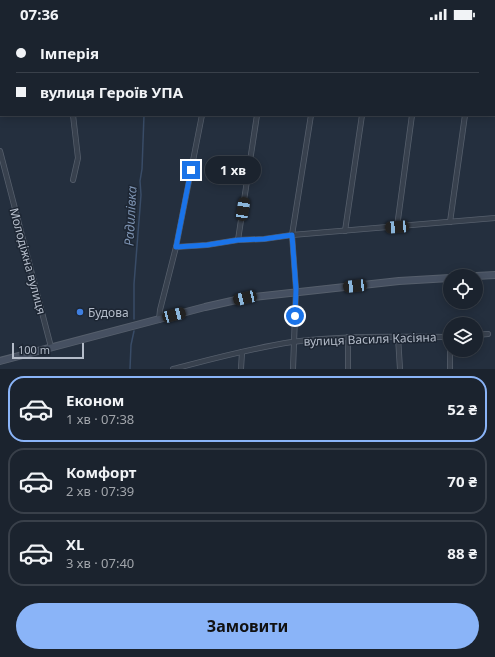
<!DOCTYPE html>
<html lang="uk">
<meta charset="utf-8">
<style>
body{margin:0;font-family:"Noto Sans",sans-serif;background:#282f3a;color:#f1f3f6;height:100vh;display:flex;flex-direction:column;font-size:15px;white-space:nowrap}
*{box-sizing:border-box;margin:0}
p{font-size:13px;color:#a0a4aa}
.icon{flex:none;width:22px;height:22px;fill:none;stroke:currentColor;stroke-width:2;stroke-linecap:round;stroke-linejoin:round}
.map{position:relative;height:341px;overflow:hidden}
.details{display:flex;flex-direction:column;background:#1b232e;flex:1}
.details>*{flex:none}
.hud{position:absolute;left:0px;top:0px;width:495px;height:88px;box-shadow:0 2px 10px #0003,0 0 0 1px #39404a;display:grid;align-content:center;height:88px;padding:0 16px;background:#1b232e}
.tools{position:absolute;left:443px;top:241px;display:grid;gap:8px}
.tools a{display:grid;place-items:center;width:40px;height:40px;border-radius:50%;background:#1b232e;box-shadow:0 2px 10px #0003,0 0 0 1px #39404a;font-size:20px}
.scale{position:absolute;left:12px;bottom:10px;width:72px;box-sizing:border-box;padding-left:4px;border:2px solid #b4bcc9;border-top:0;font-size:11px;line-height:14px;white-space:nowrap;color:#b4bcc9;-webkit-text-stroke:3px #1d2633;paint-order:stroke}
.end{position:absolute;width:18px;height:18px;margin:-9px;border:5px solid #1a73e8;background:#fff;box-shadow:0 0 0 2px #fff}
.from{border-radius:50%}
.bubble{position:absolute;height:28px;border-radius:14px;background:#1b232e;box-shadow:0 2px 10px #0003,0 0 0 1px #39404a;font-size:13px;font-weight:700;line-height:28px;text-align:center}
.car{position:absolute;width:12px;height:24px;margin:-12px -6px;border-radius:5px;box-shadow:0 0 3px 1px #0007;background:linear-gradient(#222 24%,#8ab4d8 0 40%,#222 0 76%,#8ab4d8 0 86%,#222 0)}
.hud b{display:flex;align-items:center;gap:14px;height:38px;font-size:15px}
.hud b+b{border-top:1px solid #39404a}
.hud i{width:10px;height:10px;background:#f1f3f6}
ul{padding:7px 0 0;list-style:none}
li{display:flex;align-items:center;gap:12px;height:66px;margin:0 8px 6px;padding:0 8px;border:2px solid #39404a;border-radius:16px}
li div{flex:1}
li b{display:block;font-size:15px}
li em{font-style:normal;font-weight:700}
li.current{border-color:#8ab4f8}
li>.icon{width:36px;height:36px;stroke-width:1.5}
.primary-button{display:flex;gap:8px;margin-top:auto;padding:8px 16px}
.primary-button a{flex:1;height:46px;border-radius:24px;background:#8ab4f8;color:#111;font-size:16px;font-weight:700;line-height:46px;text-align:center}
.status{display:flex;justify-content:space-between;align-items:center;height:28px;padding:0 20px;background:#1b232e;direction:ltr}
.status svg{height:11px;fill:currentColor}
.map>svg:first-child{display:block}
</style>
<div class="status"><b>07:36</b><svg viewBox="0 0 49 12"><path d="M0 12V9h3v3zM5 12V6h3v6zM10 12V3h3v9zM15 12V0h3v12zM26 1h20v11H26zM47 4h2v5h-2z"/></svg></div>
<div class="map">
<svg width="495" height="341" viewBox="0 0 495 341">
<rect width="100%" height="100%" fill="#242f3e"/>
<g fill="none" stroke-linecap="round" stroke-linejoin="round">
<!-- stream -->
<g stroke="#394c67" stroke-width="1.5">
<path d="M144 0V1"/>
<path d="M134 291V256L141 167 140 153 142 141 144 87"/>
<path d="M130 341 131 317 134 303"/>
</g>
<!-- street casing -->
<g stroke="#565f6c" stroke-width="6">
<g id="street">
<path d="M60 0V1"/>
<path d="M262 0H268"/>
<path d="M272 0 281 1"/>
<path d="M321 0V1"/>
<path d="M373 0V1"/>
<path d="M423 0V1"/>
<path d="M476 0V1"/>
<path d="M216 1V0"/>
<path d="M73 87 78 130 73 152"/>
<path d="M0 123 51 319"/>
<path d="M450 194 465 87"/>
<path d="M397 199 412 87"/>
<path d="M345 203 362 87"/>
<path d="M238 212 257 87"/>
<path d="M176 219 207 217 238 212 264 211 292 207 495 190"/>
<path d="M159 292 160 282 176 219 202 87"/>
<path d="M476 307 488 306"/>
<path d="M398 309 400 341"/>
<path d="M450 309V341"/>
<path d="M173 341C212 331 252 320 292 314 344 307 397 309 450 309"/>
<path d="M241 341 242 324"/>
<path d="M293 341 296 261 292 207 311 87"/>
<path d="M348 341V309"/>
</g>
</g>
<!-- secondary casing -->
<g stroke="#565f6c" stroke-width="8">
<g id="secondary">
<path d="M476 248 495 247"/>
<path d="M0 333 205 279 245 270 399 253 450 250"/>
</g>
</g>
<!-- street -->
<use href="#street" stroke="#38414e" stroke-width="4.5"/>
<!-- secondary -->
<use href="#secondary" stroke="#465061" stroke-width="6"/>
</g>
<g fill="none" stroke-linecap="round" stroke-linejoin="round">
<!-- route -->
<path stroke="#1a73e8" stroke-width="5" d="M191 142 176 219 207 217 238 212 264 211 292 207 296 261 295 288"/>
</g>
<!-- markers -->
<circle fill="#3f7fe0" stroke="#1d2633" stroke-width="1.5" cx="80" cy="284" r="4"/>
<g text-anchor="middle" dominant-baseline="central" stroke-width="3" stroke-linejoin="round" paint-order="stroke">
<!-- street labels -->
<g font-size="12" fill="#b4bcc9" stroke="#1d2633">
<text transform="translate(28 233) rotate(75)">Молодіжна вулиця</text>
<text transform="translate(370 311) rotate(-2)">вулиця Василя Касіяна</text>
</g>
<!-- poi labels -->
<g font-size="12" fill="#b4bcc9" stroke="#1d2633" text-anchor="start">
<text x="88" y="284">Будова</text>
</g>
<!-- water labels -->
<g font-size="13" font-style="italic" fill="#7c92b1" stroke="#1d2633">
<text transform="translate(130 188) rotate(-87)">Радилівка</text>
</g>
</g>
</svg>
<div class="tools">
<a><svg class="icon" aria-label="locate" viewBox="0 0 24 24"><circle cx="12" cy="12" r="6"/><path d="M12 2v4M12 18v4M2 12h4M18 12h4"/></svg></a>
<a><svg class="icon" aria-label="layers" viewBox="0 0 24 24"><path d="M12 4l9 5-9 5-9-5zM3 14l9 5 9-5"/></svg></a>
</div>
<div class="scale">100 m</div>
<i class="end from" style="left:295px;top:288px"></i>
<i class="end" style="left:191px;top:142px"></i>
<div class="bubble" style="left:205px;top:128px;width:56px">1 хв</div>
<i class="car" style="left:243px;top:181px;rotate:9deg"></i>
<i class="car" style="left:397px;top:199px;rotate:266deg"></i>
<i class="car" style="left:355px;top:258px;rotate:264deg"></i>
<i class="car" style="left:245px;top:270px;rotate:257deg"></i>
<i class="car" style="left:174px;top:287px;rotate:75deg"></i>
<div class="hud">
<b><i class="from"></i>Імперія</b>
<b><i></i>вулиця Героїв УПА</b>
</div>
</div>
<section class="details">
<ul>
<li class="current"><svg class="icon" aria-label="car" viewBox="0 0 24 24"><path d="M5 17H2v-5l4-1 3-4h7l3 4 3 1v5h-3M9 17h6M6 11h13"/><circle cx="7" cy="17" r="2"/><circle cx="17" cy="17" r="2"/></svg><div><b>Економ</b><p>1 хв · 07:38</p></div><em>52 ₴</em></li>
<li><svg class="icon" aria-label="car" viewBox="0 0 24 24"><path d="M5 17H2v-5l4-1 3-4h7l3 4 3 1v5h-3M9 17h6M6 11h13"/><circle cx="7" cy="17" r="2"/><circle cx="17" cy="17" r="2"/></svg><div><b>Комфорт</b><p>2 хв · 07:39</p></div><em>70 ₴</em></li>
<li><svg class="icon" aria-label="car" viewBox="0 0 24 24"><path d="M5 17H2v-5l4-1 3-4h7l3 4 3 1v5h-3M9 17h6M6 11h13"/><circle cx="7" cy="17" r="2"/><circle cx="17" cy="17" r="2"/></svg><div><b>XL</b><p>3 хв · 07:40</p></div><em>88 ₴</em></li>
</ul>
<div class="primary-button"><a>Замовити</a></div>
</section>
